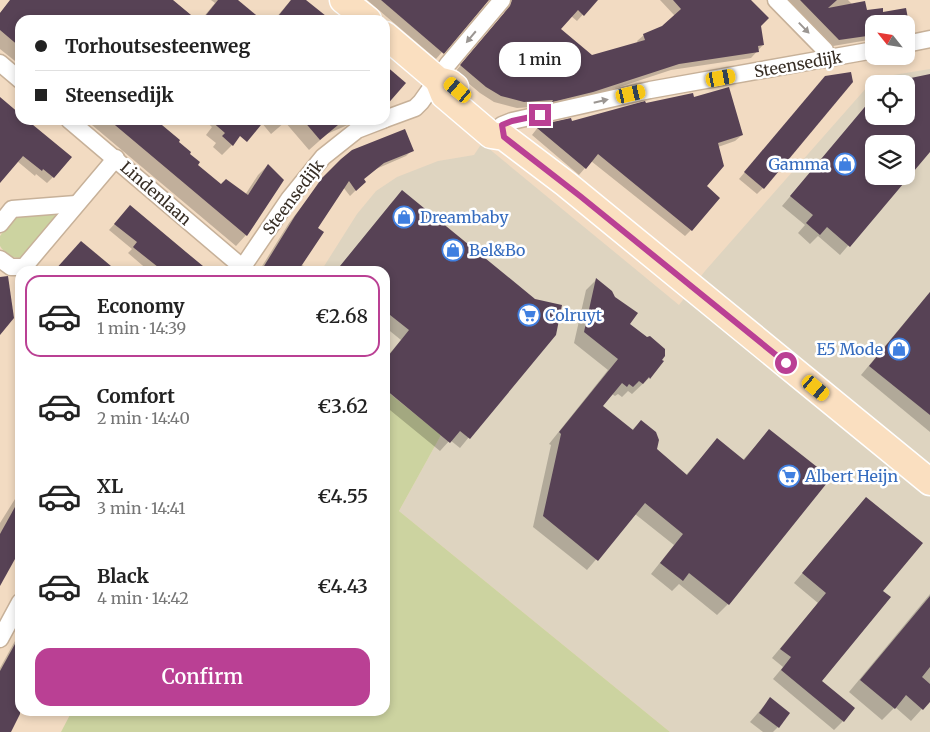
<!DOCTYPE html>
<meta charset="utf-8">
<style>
body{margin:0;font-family:Merriweather,serif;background:#f2f2f2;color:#222;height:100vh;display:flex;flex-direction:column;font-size:19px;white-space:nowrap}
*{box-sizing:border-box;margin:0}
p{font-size:16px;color:#767676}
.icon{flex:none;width:28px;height:28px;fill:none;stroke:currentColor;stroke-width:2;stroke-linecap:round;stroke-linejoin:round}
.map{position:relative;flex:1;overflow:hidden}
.side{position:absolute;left:15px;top:266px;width:375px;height:450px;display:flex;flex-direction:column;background:#fff;border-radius:15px;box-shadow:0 2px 8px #0003}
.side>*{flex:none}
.guide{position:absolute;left:15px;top:15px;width:375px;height:110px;border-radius:15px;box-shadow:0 2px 8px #0003;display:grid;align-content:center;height:110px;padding:0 20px;background:#fff}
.needle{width:32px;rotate:300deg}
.buttons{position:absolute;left:865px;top:15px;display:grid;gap:10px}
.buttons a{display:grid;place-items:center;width:50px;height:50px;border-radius:10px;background:#fff;box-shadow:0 2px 8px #0003;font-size:25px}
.end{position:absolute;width:22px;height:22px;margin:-11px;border:6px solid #ba4094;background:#fff;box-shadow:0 0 0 2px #fff}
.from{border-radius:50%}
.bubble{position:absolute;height:35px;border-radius:15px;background:#fff;box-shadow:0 2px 8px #0003;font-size:16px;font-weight:600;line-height:35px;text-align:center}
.car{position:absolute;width:15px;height:30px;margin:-15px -8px;border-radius:6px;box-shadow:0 0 4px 1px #0007;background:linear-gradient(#f5c518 24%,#345 0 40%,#f5c518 0 76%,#345 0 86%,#f5c518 0)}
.guide b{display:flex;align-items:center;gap:18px;height:48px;font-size:19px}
.guide b+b{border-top:1px solid #e0e0e0}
.guide i{width:12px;height:12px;background:#222}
ul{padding:9px 0 0;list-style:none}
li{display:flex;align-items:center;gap:15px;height:82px;margin:0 10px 8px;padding:0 10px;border:2px solid transparent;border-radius:15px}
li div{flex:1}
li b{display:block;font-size:19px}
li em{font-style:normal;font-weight:600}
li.current{border-color:#ba4094}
li>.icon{width:45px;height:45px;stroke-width:1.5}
.cta{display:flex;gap:10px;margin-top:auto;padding:10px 20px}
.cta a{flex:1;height:58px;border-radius:15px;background:#ba4094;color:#fff;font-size:20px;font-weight:600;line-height:58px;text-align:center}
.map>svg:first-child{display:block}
</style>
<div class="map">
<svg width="930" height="732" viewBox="0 0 930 732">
<rect width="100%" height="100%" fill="#f2dbc2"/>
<!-- commercial -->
<path fill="#ded4c0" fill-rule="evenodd" d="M930 69V732H670L399 511 441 435 385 390V271H321L357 214 376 191 397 177 438 161 474 155 482 143 679 305 705 271 875 78ZM874 84H906V116H874ZM874 144H906V176H874Z"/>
<!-- green -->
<g fill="#ccd3a0">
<path d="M54 214 56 217 25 254 19 258 12 257 2 249 0 246V236L11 221 16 217Z"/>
<path d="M385 390 441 435 399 511 670 732H61L72 711H385Z"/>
</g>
<!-- shadow -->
<g fill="#0003" fill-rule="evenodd">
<path d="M11 0H172L197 20H20V65L0 49V13Z"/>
<path d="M211 0H236L260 20H201L215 3Z"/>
<path d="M291 0H304L319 20H274Z"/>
<path d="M367 0H487L436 59Z"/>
<path d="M503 0H596L577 21 571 16 559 30 591 56 638 43 637 41 644 35 663 28 675 16 660 0H750L760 26 763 45 751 58 671 70 586 98 548 106 517 108 494 102 480 93 455 72 504 14 506 4Z"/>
<path d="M788 0H848L853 5 866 11 882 13 905 10 908 29 906 31V24H874V39L833 46Z"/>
<path d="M930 76V150L840 255 818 236 810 244 798 233 805 225 782 206 874 98V116H906V84H888ZM874 144H906V176H874Z"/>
<path d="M825 77 763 188 757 194 739 179Z"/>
<path d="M693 98 742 135 735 141 718 147 691 230 685 236 591 161 579 175 532 135 539 126 571 123 645 104Z"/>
<path d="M0 99 20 116V120H25L53 177 47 183 36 174 35 176 17 161 0 181Z"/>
<path d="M86 120H158L156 122 177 142 196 165 221 185 245 195 258 175 268 165 246 235 236 246Z"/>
<path d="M204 120H241L232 145 222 155 213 147 216 143 206 135 212 127Z"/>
<path d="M263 120H359L327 134 309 150 285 122 271 134 261 122Z"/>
<path d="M412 150 406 156 376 169 363 180 364 182 350 196 343 187 316 229 301 264 311 271H259L289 223 323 179Z"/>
<path d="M393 201 535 300 506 392 460 448 450 440 440 451 385 406V359L401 340 385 327V271H336Z"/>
<path d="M130 207 207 271H149L128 253 132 249 109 230Z"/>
<path d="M81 243 115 271 117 269 119 271H56Z"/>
<path d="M596 280 628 324 662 362 649 378 632 394 628 391 622 397 618 394 615 396 612 394 602 406 632 430 641 421 656 450 686 475 717 440 742 461 769 431 829 479 728 604 717 615 679 584 672 591 651 574 674 545 635 514 587 570 533 527 551 445 549 444 608 370 574 343 586 290Z"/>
<path d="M930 292V432L861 375Z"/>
<path d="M20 491V548L0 584V523Z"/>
<path d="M866 498 882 591 820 682 843 721 834 730 773 679 783 667 772 658 818 603 794 583Z"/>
<path d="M930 594V700L911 721 895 707 882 720 849 692Z"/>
<path d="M20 632V711L10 731 0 732V668Z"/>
<path d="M770 699 778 727 773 732H763L750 722Z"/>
</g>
<!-- building -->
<g fill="#574255" fill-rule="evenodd">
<path d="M10 0H173L197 20H20V47L0 30V13Z"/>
<path d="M218 0H238L262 20H202Z"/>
<path d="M291 0H306L331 20H275Z"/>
<path d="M381 0H489L444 54Z"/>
<path d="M512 0H598L584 16 578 10 561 29 592 55 645 40 643 34 662 26 681 9 673 0H751L769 18 761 26 764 45 758 46 759 52 679 64 593 92 552 102 553 100 524 102 501 96 486 87 460 65 510 6Z"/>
<path d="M800 0H837L828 8 865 1 867 10 883 8V12L906 8 909 24H874V35L839 40Z"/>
<path d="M385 65 406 83 385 107Z"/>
<path d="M851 72 853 82 764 189 744 172 825 76Z"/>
<path d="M930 74V152L850 247 827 227 820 235 806 223 813 215 790 196 874 96V116H906V79ZM874 144H906V176H874Z"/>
<path d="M729 87 743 135 718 143 724 166 707 186 720 198 692 231 598 154 586 169 537 128 539 125 571 118 572 121 645 101 646 103 693 93 694 97Z"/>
<path d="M0 97 20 114V120H27L72 157 54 178 43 169 42 171 23 156 0 183Z"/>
<path d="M109 120H156L180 140 179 142 191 152 190 154 200 162 198 165 221 184 226 179 248 195 268 164 284 180 247 236Z"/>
<path d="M210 120H265L247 142 240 136 233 146 222 136 225 133Z"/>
<path d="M303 120H344L320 140Z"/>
<path d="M405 129 414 151 384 163 364 179 366 182 356 191 349 181 318 228 324 232 298 271H261L295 216 322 178 341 159 352 150Z"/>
<path d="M402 190 535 299 562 305 556 335 470 439 460 431 450 443 385 389V360L409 330 385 311V271H336Z"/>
<path d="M130 205 186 252 209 271H163L134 248 133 247 137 242 114 224Z"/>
<path d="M81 241 117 271H54Z"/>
<path d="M8 276 14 318 0 335V277Z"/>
<path d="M596 278 612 291 615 297 638 313 630 324 647 337 650 336 665 349V356L662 360 664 361 650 379 649 377 643 384 639 381 633 387 629 384 627 387 622 383 603 406 633 430 641 420 656 432 659 440 657 449 687 475 717 438 744 460 769 429 831 478 729 605 689 573 683 581 660 563 683 534 645 503 598 561 543 516 561 434 559 432 618 359 584 332Z"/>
<path d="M930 292V415L869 366Z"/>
<path d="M866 497 923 543 883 591 891 597 822 681 855 708 844 722 781 670 791 657 780 649 826 593 802 573Z"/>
<path d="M20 498V550L0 586V534Z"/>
<path d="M930 596V667L922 677 930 684V702L923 710 906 695 895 709 860 680Z"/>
<path d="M20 635V714L11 732H0V671Z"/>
<path d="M770 697 790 713 779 728 759 713Z"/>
</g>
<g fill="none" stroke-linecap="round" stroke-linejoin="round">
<!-- minor casing -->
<g stroke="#c7b199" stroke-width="19">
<g id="minor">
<path d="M776 0 825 50 827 59"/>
<path d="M906 44 930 39"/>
<path d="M0 63 20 80"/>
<path d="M385 119 415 108 421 102 448 64 502 0"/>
<path d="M69 120 242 267"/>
<path d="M491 135 502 125 512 121 650 90 874 50"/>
<path d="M0 224 12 209 76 204"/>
<path d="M0 259 11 267H24L116 158"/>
<path d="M240 271 289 199 323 157 357 130 383 120"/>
<path d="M0 639 20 602"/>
</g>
</g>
<!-- primary casing -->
<g stroke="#fff" stroke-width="29">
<g id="primary">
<path d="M343 0 368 20"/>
<path d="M385 35 438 80 450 83 455 87"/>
<path d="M438 80 444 95 491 135 504 137 566 184 930 482"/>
</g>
</g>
<!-- minor -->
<use href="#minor" stroke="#fff" stroke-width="16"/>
<!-- primary -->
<use href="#primary" stroke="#fadfc0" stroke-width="26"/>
</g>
<!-- one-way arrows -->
<defs><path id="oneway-solid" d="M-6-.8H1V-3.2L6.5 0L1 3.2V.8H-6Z" transform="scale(1.25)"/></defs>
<g fill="#9b9692">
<use href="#oneway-solid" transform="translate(804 28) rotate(46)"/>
<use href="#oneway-solid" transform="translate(471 37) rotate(130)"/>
<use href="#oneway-solid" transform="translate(601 101) rotate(-13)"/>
</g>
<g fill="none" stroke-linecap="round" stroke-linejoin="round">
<!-- route -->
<path stroke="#ba4094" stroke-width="6" d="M540 115 512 121 502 125 504 137 580 196 786 363"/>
</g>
<!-- icons -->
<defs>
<g id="shop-ring" transform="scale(1.125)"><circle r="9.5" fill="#fff" stroke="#3f7fe0" stroke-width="1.5"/><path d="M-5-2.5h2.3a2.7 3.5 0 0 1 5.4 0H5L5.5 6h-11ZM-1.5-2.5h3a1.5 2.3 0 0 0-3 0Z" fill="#3f7fe0"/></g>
<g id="supermarket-ring" transform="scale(1.125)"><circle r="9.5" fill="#fff" stroke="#3f7fe0" stroke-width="1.5"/><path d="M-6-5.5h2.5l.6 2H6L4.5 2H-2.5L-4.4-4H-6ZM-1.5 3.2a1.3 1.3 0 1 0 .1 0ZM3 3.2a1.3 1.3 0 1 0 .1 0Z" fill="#3f7fe0"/></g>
</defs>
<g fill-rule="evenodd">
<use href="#shop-ring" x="845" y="164"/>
<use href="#shop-ring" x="404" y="217"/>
<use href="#shop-ring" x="453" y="250"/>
<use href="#supermarket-ring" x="529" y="315"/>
<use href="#shop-ring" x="899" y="349"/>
<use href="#supermarket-ring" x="789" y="476"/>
</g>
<g text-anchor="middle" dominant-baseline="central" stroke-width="5" stroke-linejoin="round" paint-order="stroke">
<!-- street labels -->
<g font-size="16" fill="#372e25" stroke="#fff">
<text transform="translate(798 64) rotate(-10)">Steensedijk</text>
<text transform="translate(156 193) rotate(41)">Lindenlaan</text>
<text transform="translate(293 197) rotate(-53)">Steensedijk</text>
</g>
<!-- shop labels -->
<g font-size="16" fill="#366cbe" stroke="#fff" text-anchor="start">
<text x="829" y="164" text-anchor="end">Gamma</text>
<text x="420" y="217">Dreambaby</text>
<text x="469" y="250">Bel&amp;Bo</text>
<text x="545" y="315">Colruyt</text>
<text x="883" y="349" text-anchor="end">E5 Mode</text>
<text x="805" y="476">Albert Heijn</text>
</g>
</g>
</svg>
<div class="buttons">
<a><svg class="needle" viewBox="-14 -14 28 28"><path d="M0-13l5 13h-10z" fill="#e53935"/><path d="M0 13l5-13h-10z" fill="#767676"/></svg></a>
<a><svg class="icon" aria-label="locate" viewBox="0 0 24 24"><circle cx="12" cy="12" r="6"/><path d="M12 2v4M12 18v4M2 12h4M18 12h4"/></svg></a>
<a><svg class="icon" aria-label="layers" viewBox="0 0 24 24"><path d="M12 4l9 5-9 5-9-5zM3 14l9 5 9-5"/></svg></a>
</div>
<i class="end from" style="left:786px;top:363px"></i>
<i class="end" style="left:540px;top:115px"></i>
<div class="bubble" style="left:499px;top:42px;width:82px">1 min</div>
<i class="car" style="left:721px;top:78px;rotate:80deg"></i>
<i class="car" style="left:458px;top:90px;rotate:310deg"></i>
<i class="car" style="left:631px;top:94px;rotate:77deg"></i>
<i class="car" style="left:816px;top:388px;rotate:130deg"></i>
<div class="guide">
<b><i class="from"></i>Torhoutsesteenweg</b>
<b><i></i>Steensedijk</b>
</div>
<section class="side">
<ul>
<li class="current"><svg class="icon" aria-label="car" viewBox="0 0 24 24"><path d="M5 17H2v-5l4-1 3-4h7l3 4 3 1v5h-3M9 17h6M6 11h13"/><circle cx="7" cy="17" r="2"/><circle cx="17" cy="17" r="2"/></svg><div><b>Economy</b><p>1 min · 14:39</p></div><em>€2.68</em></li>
<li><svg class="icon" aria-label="car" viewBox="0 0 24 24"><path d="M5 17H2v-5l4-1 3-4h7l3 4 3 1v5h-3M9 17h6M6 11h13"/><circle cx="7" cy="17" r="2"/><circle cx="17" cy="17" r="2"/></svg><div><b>Comfort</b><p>2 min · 14:40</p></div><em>€3.62</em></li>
<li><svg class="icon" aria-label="car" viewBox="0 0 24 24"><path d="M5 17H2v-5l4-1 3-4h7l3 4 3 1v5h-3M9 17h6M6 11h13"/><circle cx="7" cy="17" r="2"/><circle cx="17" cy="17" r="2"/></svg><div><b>XL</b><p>3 min · 14:41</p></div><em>€4.55</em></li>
<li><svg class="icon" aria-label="car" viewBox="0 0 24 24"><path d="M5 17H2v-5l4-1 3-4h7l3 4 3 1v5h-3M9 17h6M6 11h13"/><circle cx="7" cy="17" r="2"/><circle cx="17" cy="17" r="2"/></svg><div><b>Black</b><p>4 min · 14:42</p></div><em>€4.43</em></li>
</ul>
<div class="cta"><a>Confirm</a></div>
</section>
</div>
